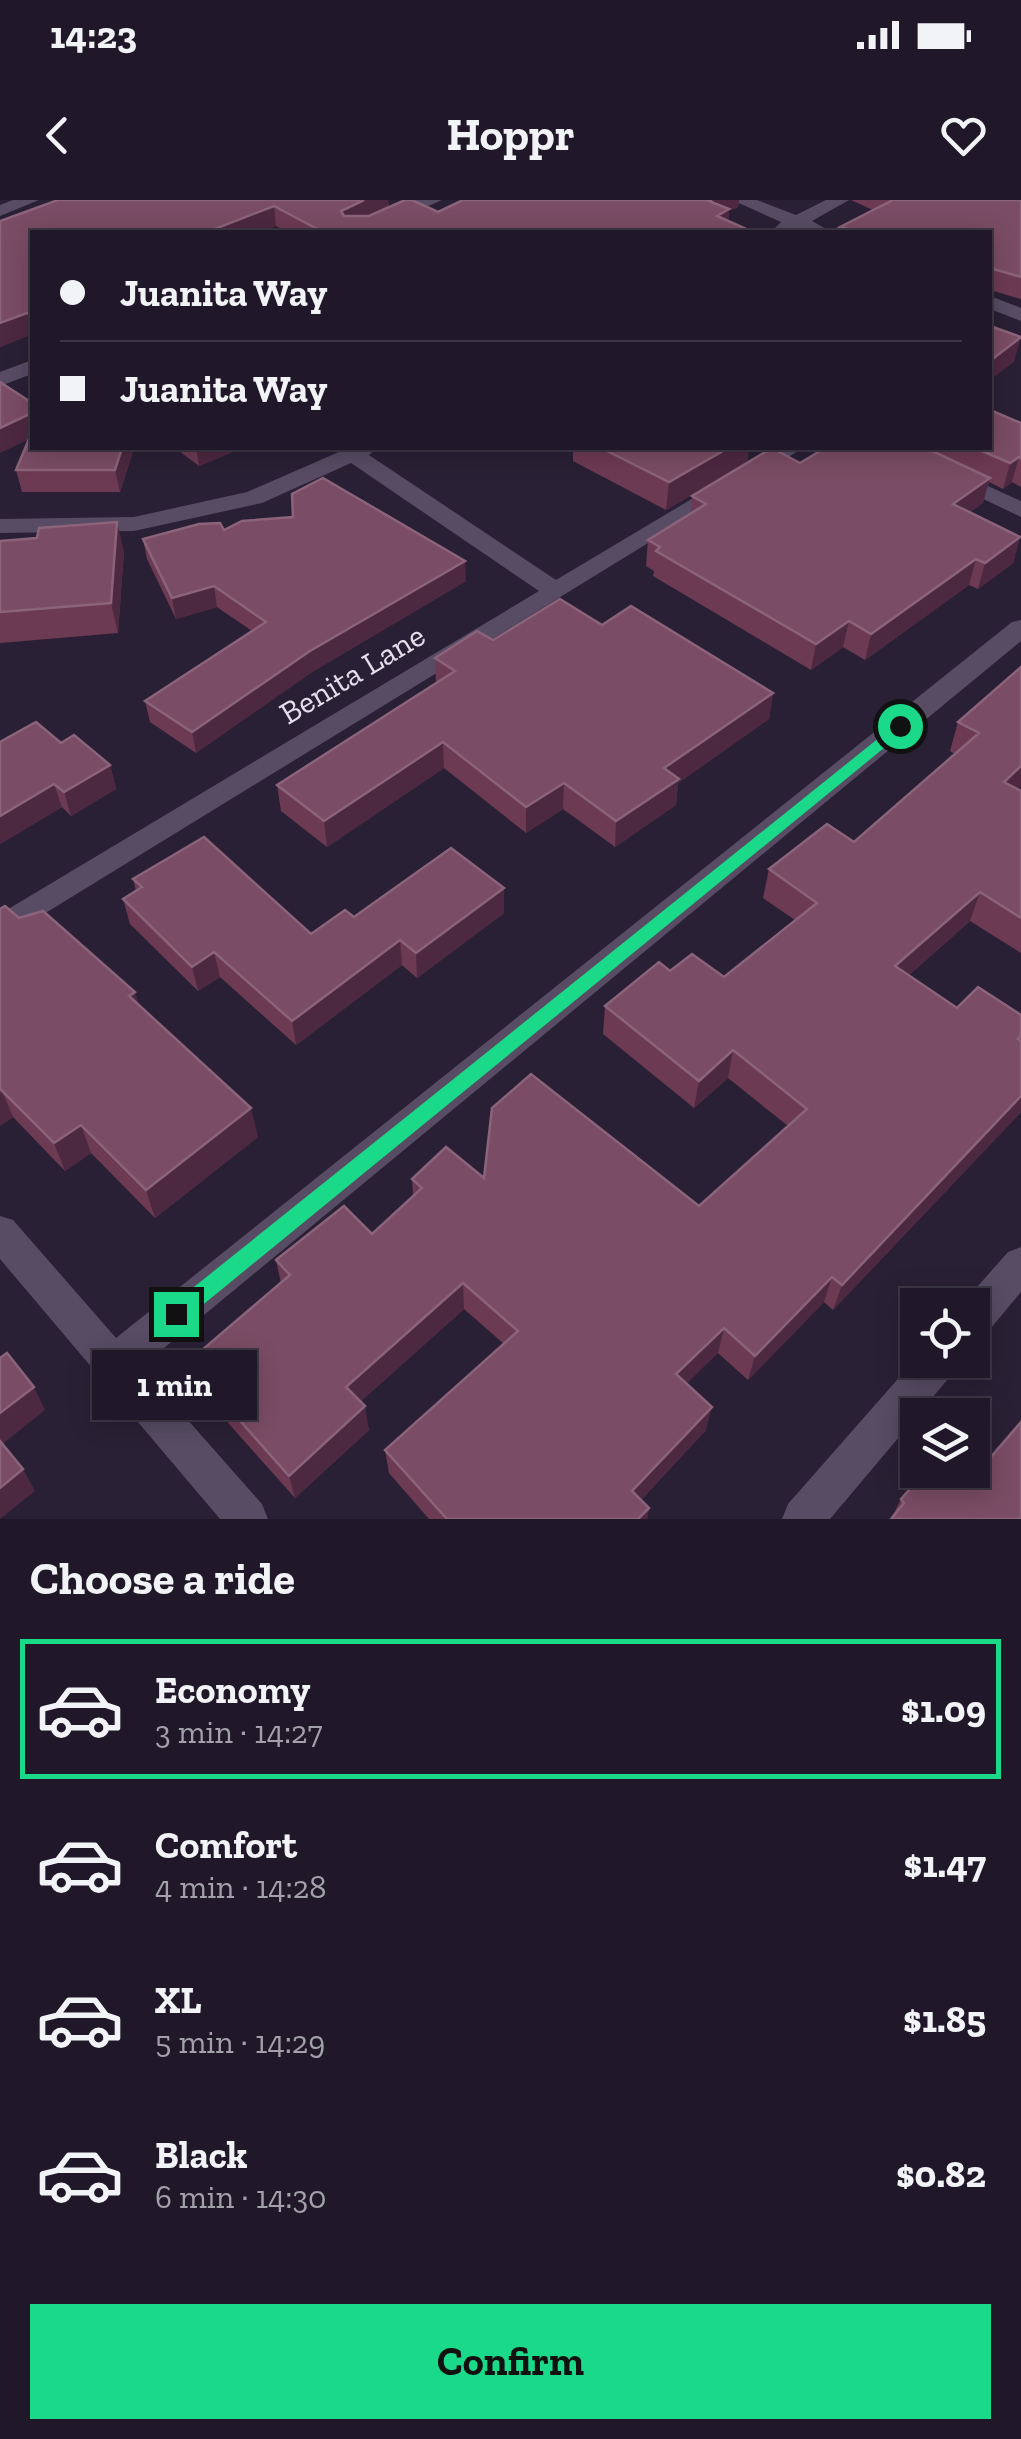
<!DOCTYPE html>
<meta charset="utf-8">
<style>
body{margin:0;font-family:"Zilla Slab",serif;background:#282130;color:#f1f3f6;height:100vh;display:flex;flex-direction:column;font-size:38px;white-space:nowrap}
*{box-sizing:border-box;margin:0}
p{font-size:32px;color:#a2a0a8}
.icon{flex:none;width:55px;height:55px;fill:none;stroke:currentColor;stroke-width:2;stroke-linecap:round;stroke-linejoin:round}
.map{position:relative;height:1319px;overflow:hidden}
.details{display:flex;flex-direction:column;background:#201828;flex:1}
.details>*{flex:none}
.hud{position:absolute;left:30px;top:30px;width:962px;height:220px;border-radius:0px;box-shadow:0 5px 25px #0003,0 0 0 2px #3d3745;display:grid;align-content:center;height:220px;padding:0 30px;background:#201828}
.tools{position:absolute;left:900px;top:1088px;display:grid;gap:20px}
.tools a{display:grid;place-items:center;width:90px;height:90px;border-radius:0px;background:#201828;box-shadow:0 5px 25px #0003,0 0 0 2px #3d3745;font-size:50px}
.end{position:absolute;width:45px;height:45px;margin:-22px;border:12px solid #1ad988;background:#111;box-shadow:0 0 0 5px #111}
.from{border-radius:50%}
.bubble{position:absolute;height:70px;border-radius:0px;background:#201828;box-shadow:0 5px 25px #0003,0 0 0 2px #3d3745;font-size:32px;font-weight:700;line-height:70px;text-align:center}
.hud b{display:flex;align-items:center;gap:35px;height:95px;font-size:38px}
.hud b+b{border-top:2px solid #3d3745}
.hud i{width:25px;height:25px;background:#f1f3f6}
ul{padding:0;list-style:none}
li{display:flex;align-items:center;gap:30px;height:140px;margin:0 20px 15px;padding:0 10px;border:5px solid transparent;border-radius:0px}
li div{flex:1}
li b{display:block;font-size:38px}
li em{font-style:normal;font-weight:700}
li.current{border-color:#1ad988}
li>.icon{width:90px;height:90px;stroke-width:1.5}
h2{padding:0 30px;font-size:45px;line-height:120px}
.action{display:flex;gap:20px;margin-top:auto;padding:20px 30px}
.action a{flex:1;height:115px;border-radius:0px;background:#1ad988;color:#111;font-size:40px;font-weight:700;line-height:115px;text-align:center}
.status{display:flex;justify-content:space-between;align-items:center;height:70px;padding:0 50px;background:#201828;direction:ltr}
.status svg{height:28px;fill:currentColor}
header{display:flex;justify-content:space-between;align-items:center;height:130px;padding:0 30px;background:#201828;font-size:45px;font-weight:700}
.map>svg:first-child{display:block}
</style>
<div class="status"><b>14:23</b><svg viewBox="0 0 49 12"><path d="M0 12V9h3v3zM5 12V6h3v6zM10 12V3h3v9zM15 12V0h3v12zM26 1h20v11H26zM47 4h2v5h-2z"/></svg></div>
<header><svg class="icon" aria-label="back" viewBox="0 0 24 24"><path d="M15 5l-7 7 7 7"/></svg>Hoppr<svg class="icon" aria-label="heart" viewBox="0 0 24 24"><path d="M12 20l-8-8c-3-5 5-10 8-4 3-6 11-1 8 4z"/></svg></header>
<div class="map">
<svg width="1021" height="1319" viewBox="0 0 1021 1319">
<rect width="100%" height="100%" fill="#2a2035"/>
<g fill="none" stroke-linecap="round" stroke-linejoin="round">
<!-- minor -->
<g fill="#574c64" fill-rule="evenodd">
<path d="M13 0H39L0 16V5Z"/>
<path d="M417 0H442L370 32H346Z"/>
<path d="M732 0H757L796 15 826 0H849L812 21 831 32 797 29 777 32 775 28 781 22Z"/>
<path d="M990 96 1021 108V121L990 109Z"/>
<path d="M32 160V174L0 186V172Z"/>
<path d="M348 248H377L369 255 556 380 777 248H803L0 741V714L539 391 351 263 262 303 134 331 0 333V319L134 317 247 292Z"/>
<path d="M877 248H905L1021 301V317Z"/>
<path d="M1021 420V441L141 1167 262 1304 268 1319H220L0 1059V1016L13 1020 116 1138 1012 422Z"/>
<path d="M1021 1047V1092L986 1134 972 1139V1105H961L1008 1052Z"/>
<path d="M918 1156V1160H959L953 1173 830 1319H782L788 1304Z"/>
</g>
</g>
<!-- wall -->
<g fill="#6d3a54">
<path d="M58 0H388L389 7 405 0H412L438 12 463 0H739L738 7 729 11 728 21 753 32H288L276 26 261 32H32V134L0 147V21Z"/>
<path d="M851 0H1021V99L990 90V32H839L840 27 873 10Z"/>
<path d="M32 203V248H134L120 292H22L16 270 30 239Z"/>
<path d="M1021 223V287L1012 282 1003 289 989 282 983 303 970 312 1020 337 1013 363 978 389 969 385 865 460 843 447 811 470 653 376 654 371 646 366 648 340 691 314 692 296 800 263 825 248H990Z"/>
<path d="M175 248H242L199 266Z"/>
<path d="M564 248H749L747 262 666 310 573 261V252Z"/>
<path d="M224 330 466 381 312 472 196 553 150 522 145 501 252 431 217 407 176 419 147 359 143 339Z"/>
<path d="M0 341 124 351 118 433 0 443Z"/>
<path d="M602 425 773 493 769 519 678 583 676 605 615 647 563 609 526 633 444 568 327 647 281 611 277 585 436 483 435 458 493 440Z"/>
<path d="M1021 467V586L1018 589 1021 591V753L970 721 909 775 957 808 1021 815V912L833 1110 824 1102 748 1180 718 1153 686 1183 706 1230 641 1300 649 1308 647 1319H429L389 1273 385 1250 504 1144 464 1109 360 1202 369 1230 295 1298 196 1187 188 1162 281 1083 276 1060 372 1034 413 996 412 979 484 978 699 1006 788 926 728 878 694 908 603 834 605 806 670 771 724 777 795 720 763 698 769 669 854 642 955 554 950 551 958 522Z"/>
<path d="M61 543 110 565 116 589 71 616 62 607 0 644Z"/>
<path d="M133 679 311 734 354 717 504 688V713L417 778 402 765 296 845 220 777 198 791 130 724 123 699 136 691Z"/>
<path d="M0 709 19 718 139 805 258 937 155 1018 91 953 65 971 13 917 0 926Z"/>
<path d="M983 1266 1021 1319H891L901 1299Z"/>
</g>
<!-- shaded-wall -->
<g fill="#4d2841">
<path d="M364 0H388L389 9 342 31 341 11Z"/>
<path d="M712 0H739L738 7 729 11 727 29 709 1Z"/>
<path d="M274 6 276 26 261 32H207Z"/>
<path d="M27 113 32 134 0 147V123Z"/>
<path d="M1021 137 1014 162 990 180V161Z"/>
<path d="M32 213V238L0 253V228Z"/>
<path d="M122 248H134L120 292 115 270Z"/>
<path d="M196 248H242L199 266Z"/>
<path d="M728 248H749L747 262 666 310 669 282Z"/>
<path d="M1019 257 1012 282 1003 289 1010 263Z"/>
<path d="M990 278 983 303 947 329 953 304Z"/>
<path d="M117 322 124 351 118 433 111 403Z"/>
<path d="M1020 337 1013 363 978 389 985 363Z"/>
<path d="M976 359 969 385 865 460 871 434Z"/>
<path d="M465 361 466 381 312 472 196 553 192 532 310 451Z"/>
<path d="M214 386 217 407 176 419 172 398Z"/>
<path d="M849 421 843 447 811 470 816 444Z"/>
<path d="M773 493 769 519 678 583 676 605 615 647 616 621 664 568Z"/>
<path d="M443 542 444 568 327 647 324 621Z"/>
<path d="M110 565 116 589 71 616 64 592Z"/>
<path d="M1021 566V586L995 611 1004 582Z"/>
<path d="M564 583 563 609 526 633V607Z"/>
<path d="M54 584 62 607 0 644V616Z"/>
<path d="M504 688V713L417 778 416 753Z"/>
<path d="M980 692 970 721 887 794 895 766Z"/>
<path d="M400 740 402 765 296 845 292 821Z"/>
<path d="M214 752 220 777 198 791 192 767Z"/>
<path d="M135 792 144 822 129 796Z"/>
<path d="M733 850 728 878 694 908 699 881Z"/>
<path d="M1 888 13 917 0 926V889Z"/>
<path d="M1021 896V912L833 1110 842 1085Z"/>
<path d="M251 908 258 937 155 1018 146 990Z"/>
<path d="M81 925 91 953 65 971 54 943Z"/>
<path d="M832 1077 824 1102 748 1180 755 1156Z"/>
<path d="M463 1083 464 1109 350 1211 346 1187Z"/>
<path d="M724 1128 718 1153 672 1198 676 1174Z"/>
<path d="M34 1187 45 1210 0 1246V1213Z"/>
<path d="M365 1206 369 1230 295 1298 289 1276Z"/>
<path d="M712 1207 706 1230 629 1313 632 1291Z"/>
<path d="M23 1269 35 1291 0 1319V1288Z"/>
<path d="M649 1308 647 1319H638Z"/>
</g>
<!-- building -->
<g fill="#7a4c65" stroke="#8b637a" stroke-width="2.5">
<path d="M58 0H364L341 11 344 16H369L405 0H412L438 12 463 0H712L709 1 729 9 717 16 753 32H664L659 30 654 32H323L274 6 207 32H32V116L27 113 0 123V21Z"/>
<path d="M893 0H1021V77L990 68V32H860L840 27Z"/>
<path d="M990 126 1021 137 990 161Z"/>
<path d="M0 182 32 203V213L0 228Z"/>
<path d="M990 210 1021 223V258L1019 257 1010 263 975 248H990Z"/>
<path d="M32 232V248H122L115 270H16Z"/>
<path d="M601 248H728L669 282Z"/>
<path d="M772 248 800 263 825 248H926L990 278 953 304 1020 337 985 363 976 359 871 434 849 421 816 444 656 351 660 347 648 340 706 304 692 296Z"/>
<path d="M323 278 465 361 310 451 192 532 145 501 266 422 214 386 172 398 143 339 199 324 220 323 224 330 242 321 293 317 292 294Z"/>
<path d="M117 322 111 403 0 412V341L37 338 39 328Z"/>
<path d="M560 399 602 425 631 406 773 493 664 568 679 579 616 621 564 583 526 607 443 542 324 621 277 585 455 471 435 458 477 431 493 440Z"/>
<path d="M1021 467V566L1004 582 1021 591V718L980 692 895 766 957 808 978 787 1021 815V836L1018 839 1021 841V896L842 1085 832 1077 755 1156 724 1128 676 1174 712 1207 632 1291 649 1308 638 1319H447L385 1250 518 1131 463 1083 346 1187 365 1206 289 1276 188 1162 290 1075 276 1060 344 1006 372 1034 422 988 412 979 446 947 484 978 492 908 531 874 699 1006 807 909 733 850 699 881 605 806 659 762 670 771 692 754 724 777 817 703 769 669 827 624 854 642 979 533 958 522Z"/>
<path d="M36 522 61 543 74 535 110 565 64 592 54 584 0 616V542Z"/>
<path d="M204 637 311 734 345 710 354 717 451 648 504 688 416 753 400 740 292 821 214 752 192 767 123 699 142 687 133 679Z"/>
<path d="M5 706 19 718 43 711 135 792 129 796 251 908 146 990 81 925 54 943 0 889V709Z"/>
<path d="M7 1153 34 1187 0 1213V1158Z"/>
<path d="M1021 1222V1319H891L904 1303 901 1299 927 1270H972V1257L983 1266Z"/>
<path d="M0 1241 23 1269 0 1288Z"/>
</g>
<!-- route -->
<path fill="#1ad988" d="M900 521 906 522V530L183 1121H169L166 1114 169 1107Z"/>
<g text-anchor="middle" dominant-baseline="central" stroke-width="8" stroke-linejoin="round" paint-order="stroke">
<!-- street labels -->
<g font-size="32" fill="#e5dfed" stroke="#2a2035">
<text transform="translate(352 474) rotate(-31)">Benita Lane</text>
</g>
</g>
</svg>
<div class="tools">
<a><svg class="icon" aria-label="locate" viewBox="0 0 24 24"><circle cx="12" cy="12" r="6"/><path d="M12 2v4M12 18v4M2 12h4M18 12h4"/></svg></a>
<a><svg class="icon" aria-label="layers" viewBox="0 0 24 24"><path d="M12 4l9 5-9 5-9-5zM3 14l9 5 9-5"/></svg></a>
</div>
<i class="end from" style="left:900px;top:526px"></i>
<i class="end" style="left:176px;top:1114px"></i>
<div class="bubble" style="left:92px;top:1150px;width:165px">1 min</div>
<div class="hud">
<b><i class="from"></i>Juanita Way</b>
<b><i></i>Juanita Way</b>
</div>
</div>
<section class="details">
<h2>Choose a ride</h2>
<ul>
<li class="current"><svg class="icon" aria-label="car" viewBox="0 0 24 24"><path d="M5 17H2v-5l4-1 3-4h7l3 4 3 1v5h-3M9 17h6M6 11h13"/><circle cx="7" cy="17" r="2"/><circle cx="17" cy="17" r="2"/></svg><div><b>Economy</b><p>3 min · 14:27</p></div><em>$1.09</em></li>
<li><svg class="icon" aria-label="car" viewBox="0 0 24 24"><path d="M5 17H2v-5l4-1 3-4h7l3 4 3 1v5h-3M9 17h6M6 11h13"/><circle cx="7" cy="17" r="2"/><circle cx="17" cy="17" r="2"/></svg><div><b>Comfort</b><p>4 min · 14:28</p></div><em>$1.47</em></li>
<li><svg class="icon" aria-label="car" viewBox="0 0 24 24"><path d="M5 17H2v-5l4-1 3-4h7l3 4 3 1v5h-3M9 17h6M6 11h13"/><circle cx="7" cy="17" r="2"/><circle cx="17" cy="17" r="2"/></svg><div><b>XL</b><p>5 min · 14:29</p></div><em>$1.85</em></li>
<li><svg class="icon" aria-label="car" viewBox="0 0 24 24"><path d="M5 17H2v-5l4-1 3-4h7l3 4 3 1v5h-3M9 17h6M6 11h13"/><circle cx="7" cy="17" r="2"/><circle cx="17" cy="17" r="2"/></svg><div><b>Black</b><p>6 min · 14:30</p></div><em>$0.82</em></li>
</ul>
<div class="action"><a>Confirm</a></div>
</section>
